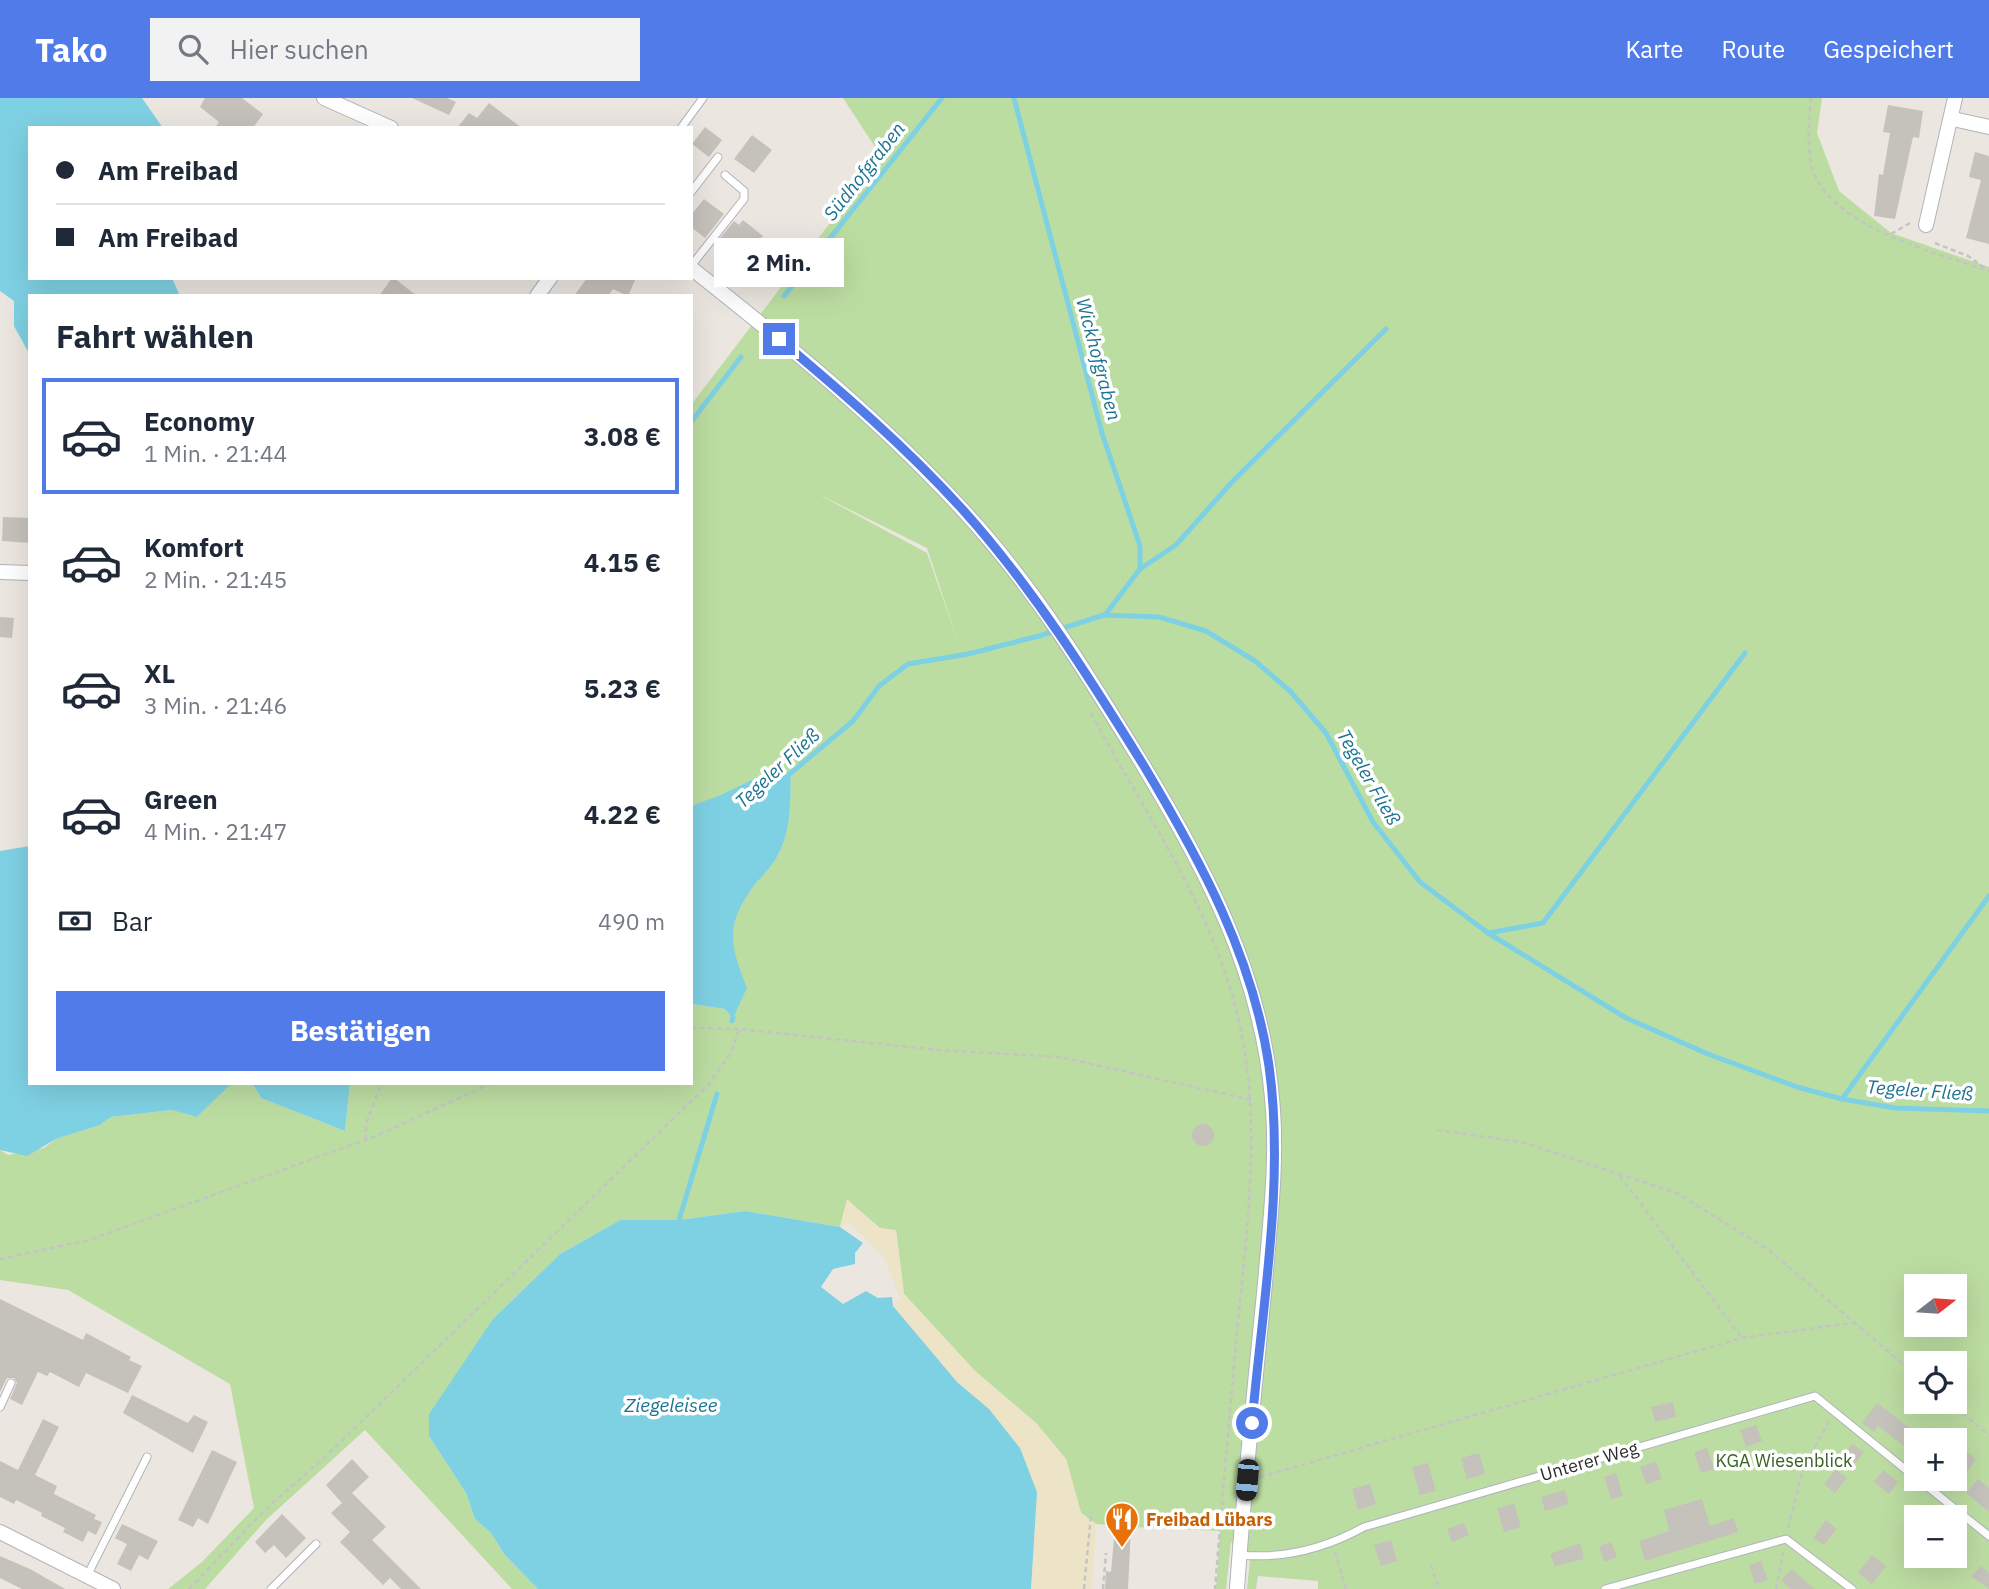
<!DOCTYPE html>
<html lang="de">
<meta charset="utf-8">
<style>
body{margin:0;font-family:"IBM Plex Sans",sans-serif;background:#f2f2f3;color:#1f2937;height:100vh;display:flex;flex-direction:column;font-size:26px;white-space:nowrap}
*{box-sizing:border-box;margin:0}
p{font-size:23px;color:#747a83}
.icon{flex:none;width:38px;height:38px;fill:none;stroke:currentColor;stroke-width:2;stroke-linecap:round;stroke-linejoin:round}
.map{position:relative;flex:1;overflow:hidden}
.side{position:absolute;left:28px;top:196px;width:665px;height:791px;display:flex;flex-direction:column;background:#fff;border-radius:0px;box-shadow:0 7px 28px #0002}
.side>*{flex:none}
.top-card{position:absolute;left:28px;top:28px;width:665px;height:154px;border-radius:0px;box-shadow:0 7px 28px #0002;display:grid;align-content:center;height:154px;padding:0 28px;background:#fff}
.needle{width:46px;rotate:73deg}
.controls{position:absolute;left:1904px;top:1176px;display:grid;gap:14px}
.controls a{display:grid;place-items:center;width:63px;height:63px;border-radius:0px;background:#fff;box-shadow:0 7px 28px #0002;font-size:35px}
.end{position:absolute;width:32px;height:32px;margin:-16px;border:9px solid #517be8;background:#fff;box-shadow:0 0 0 4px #fff}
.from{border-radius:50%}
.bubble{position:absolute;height:49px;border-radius:0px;background:#fff;box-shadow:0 7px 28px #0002;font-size:23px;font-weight:700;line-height:49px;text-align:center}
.car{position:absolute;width:21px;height:42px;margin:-21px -10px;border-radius:9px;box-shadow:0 0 5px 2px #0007;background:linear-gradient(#222 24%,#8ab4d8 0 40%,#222 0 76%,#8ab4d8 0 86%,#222 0)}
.top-card b{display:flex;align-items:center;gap:24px;height:66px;font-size:26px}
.top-card b+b{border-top:2px solid #e0e1e3}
.top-card i{width:18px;height:18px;background:#1f2937}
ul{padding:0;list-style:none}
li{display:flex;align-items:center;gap:21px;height:116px;margin:0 14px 10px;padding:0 14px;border:4px solid transparent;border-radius:0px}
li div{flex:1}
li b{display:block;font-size:26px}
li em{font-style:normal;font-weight:700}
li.selected{border-color:#517be8}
li>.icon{width:63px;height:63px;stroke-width:1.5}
h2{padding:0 28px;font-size:32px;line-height:84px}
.pay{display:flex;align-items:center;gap:18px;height:77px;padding:0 28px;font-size:26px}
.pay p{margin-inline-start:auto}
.action{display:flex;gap:14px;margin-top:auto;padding:14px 28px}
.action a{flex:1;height:80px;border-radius:0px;background:#517be8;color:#fff;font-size:28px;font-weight:700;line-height:80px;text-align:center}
header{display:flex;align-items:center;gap:42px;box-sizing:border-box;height:98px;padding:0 35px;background:#517be8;color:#fff}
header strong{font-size:33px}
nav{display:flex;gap:38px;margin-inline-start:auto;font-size:24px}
.search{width:490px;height:63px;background:#f2f2f3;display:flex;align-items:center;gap:18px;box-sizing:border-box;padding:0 24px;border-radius:0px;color:#747a83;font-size:26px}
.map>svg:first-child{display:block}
</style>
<header>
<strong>Tako</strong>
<div class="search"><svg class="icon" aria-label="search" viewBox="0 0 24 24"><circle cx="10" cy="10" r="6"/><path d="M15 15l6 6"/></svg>Hier suchen</div>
<nav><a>Karte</a><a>Route</a><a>Gespeichert</a></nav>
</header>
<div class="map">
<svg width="1989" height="1491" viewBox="0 0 1989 1491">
<rect width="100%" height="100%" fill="#ece6e0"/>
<!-- green -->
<path fill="#bcdda2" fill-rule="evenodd" d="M843 0H1822L1817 35 1839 93 1891 135 1989 169V1491H1318V1483L1258 1478 1256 1491H1247L1250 1462 1231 1444 1226 1491H1216L1220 1433 1132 1429V1409L1117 1408 1115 1428 1096 1426 1081 1415 1066 1361 1036 1325 975 1273 904 1196 896 1133 880 1130 847 1102 840 1129 745 1113 679 1122H620L560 1156 493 1221 429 1338 466 1395 475 1421 491 1435 504 1456 538 1491H512L365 1332 266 1422 205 1491H168L202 1464 254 1410 230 1286 68 1192 0 1182V1052L8 1057 44 1050 56 1041 100 1027 111 1019 173 1012 197 1019 232 985H252L261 1000 345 1033 350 985H691V906L725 911 733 919 746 891C729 845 724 826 756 785 763 776 774 766 779 755 792 730 790 702 791 675L691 708V307L881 58ZM816 395 927 450 958 544 927 455ZM1916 1188H1955V1227H1916ZM1916 1265H1955V1304H1916ZM1916 1342H1955V1381H1916ZM1916 1419H1955V1458H1916Z"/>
<!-- sand -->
<path fill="#ede4c7" d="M847 1101 879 1130 896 1132 904 1196 975 1273 1036 1325 1066 1361 1081 1415 1096 1426 1092 1491H1031L1037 1394 989 1311 957 1284 893 1208 900 1201 885 1161 849 1125 840 1129Z"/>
<!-- water -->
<g fill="#7ed1e3">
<path d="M0 0H142L163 30H30V180H172L180 198H30V257L14 228V203L0 193Z"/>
<path d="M772 672 791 675C790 702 792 730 779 755 774 766 764 776 756 785 725 826 729 845 747 890L733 920 725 911 691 906V708L721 697Z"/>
<path d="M30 748V985H232L197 1019 172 1012 111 1019 100 1027 56 1041 27 1058 0 1052V753Z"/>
<path d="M252 985H350L345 1033 261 1000Z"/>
<path d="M745 1113 840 1129 863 1145 855 1155V1166L833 1171 821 1189 843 1206 866 1193 878 1200 892 1199 893 1208 957 1284 989 1311 1020 1350 1037 1394 1031 1491H538L504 1456 491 1435 475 1421 466 1395 429 1338V1316L493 1221 560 1156 620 1122H679Z"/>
</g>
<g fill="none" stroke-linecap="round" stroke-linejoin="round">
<!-- stream -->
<g stroke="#7ed1e3" stroke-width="5">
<path d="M1014 0 1102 335 1140 448V471L1105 517"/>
<path d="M784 198 942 0"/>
<path d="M691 324 741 259"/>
<path d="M1140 471 1176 447 1232 384 1386 231"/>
<path d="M786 679 853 623 879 588 908 566 968 556 1039 538 1104 517 1159 519 1206 533 1255 563 1290 593 1326 635 1373 724 1420 784 1488 835 1626 920 1708 956 1797 989 1842 1001 1895 1010 1989 1013"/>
<path d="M1488 835 1543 825 1745 555"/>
<path d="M732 923 733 920"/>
<path d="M1842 1001 1989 798"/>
<path d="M679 1122 717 996"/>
</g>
</g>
<!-- building -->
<g fill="#c5c1bb">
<path d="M205 0H242L263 16 253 30H215L219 24 200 9Z"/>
<path d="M412 0H447L456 4 449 17Z"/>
<path d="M489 5 522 30H457L469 15 477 20Z"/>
<path d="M1888 7 1923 13 1919 40 1913 39 1895 121 1874 118 1879 76 1883 77 1890 35 1883 34Z"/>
<path d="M705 29 722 42 709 59 692 46Z"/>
<path d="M752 37 772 52 754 75 734 61Z"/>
<path d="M1975 54 1989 58V146L1966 140 1981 82 1969 79Z"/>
<path d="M704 101 724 116 705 140 691 129V117Z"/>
<path d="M743 122 763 138 743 164 717 144 734 123 739 127Z"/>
<path d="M392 180H394L417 198H379Z"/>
<path d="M587 180H636L628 198 613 191 608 198H574Z"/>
<path d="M3 419 30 420V445L2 443Z"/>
<path d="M0 519 14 520 12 540 0 539Z"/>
<circle cx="1203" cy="1037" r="11"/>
<path d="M0 1201 83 1242 86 1235 131 1259 129 1262 142 1268 128 1295 86 1275 79 1289 50 1274 47 1278 38 1274 22 1307 10 1301 17 1285 14 1280H7L0 1294Z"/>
<path d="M132 1297 188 1325 194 1317 208 1324 193 1355 123 1315Z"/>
<path d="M1673 1304 1676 1319 1655 1324 1651 1309Z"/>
<path d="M1877 1305 1920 1338 1909 1352 1878 1328 1874 1334 1862 1325Z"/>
<path d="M43 1321 59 1329 35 1377 57 1388 54 1396 96 1417 94 1421 102 1424 96 1437 88 1433 83 1444 63 1434 65 1430 41 1418 42 1415 16 1402 14 1406 0 1399V1363L18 1372Z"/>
<path d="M1756 1327 1762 1343 1746 1349 1740 1332Z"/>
<path d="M1955 1345 1976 1361 1968 1373 1955 1363Z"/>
<path d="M1852 1346 1864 1354 1854 1367 1843 1359Z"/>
<path d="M1707 1350 1714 1371 1701 1375 1694 1354Z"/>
<path d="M212 1352 237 1364 208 1426 198 1420 193 1429 178 1422Z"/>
<path d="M1479 1355 1485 1376 1467 1381 1461 1360Z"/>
<path d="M352 1361 369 1379 352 1395 386 1429 372 1442 421 1491H401L390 1480 383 1487 340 1444 350 1434 331 1415 342 1405 326 1387Z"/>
<path d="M1656 1363 1662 1381 1646 1386 1640 1369Z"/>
<path d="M1428 1365 1436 1393 1420 1397 1412 1369Z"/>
<path d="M1836 1371 1847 1380 1835 1395 1824 1386Z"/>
<path d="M1883 1372 1898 1384 1889 1396 1874 1384Z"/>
<path d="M1616 1375 1623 1398 1611 1401 1604 1379Z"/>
<path d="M1978 1381 1989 1390V1414L1966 1395Z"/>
<path d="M1370 1386 1376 1406 1358 1412 1352 1391Z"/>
<path d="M1565 1392 1569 1406 1545 1413 1541 1399Z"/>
<path d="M1702 1401 1710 1428 1734 1420 1738 1434 1645 1463 1639 1443 1669 1433 1664 1412Z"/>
<path d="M1514 1406 1521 1429 1504 1434 1497 1410Z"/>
<path d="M1117 1408 1132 1409 1128 1491H1105L1106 1473 1111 1474Z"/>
<path d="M282 1416 306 1440 286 1460 274 1447 265 1455 255 1444Z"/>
<path d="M1826 1422 1837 1431 1824 1447 1813 1440Z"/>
<path d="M1464 1425 1469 1437 1452 1444 1447 1431Z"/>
<path d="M122 1426 158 1443 148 1462 139 1457 131 1473 117 1466 127 1446 115 1440Z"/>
<path d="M1391 1442 1397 1463 1381 1468 1374 1447Z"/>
<path d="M1611 1444 1617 1459 1604 1464 1599 1448Z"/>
<path d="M1580 1445 1584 1461 1555 1468 1550 1456Z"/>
<path d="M1872 1457 1886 1468 1872 1486 1858 1475Z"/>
<path d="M0 1458 30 1471 65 1491H22L0 1480Z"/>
<path d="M1761 1463 1768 1482 1755 1486 1749 1467Z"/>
<path d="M1981 1468 1989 1475V1491L1971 1478Z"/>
<path d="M1792 1471 1814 1491H1790L1781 1482Z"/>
</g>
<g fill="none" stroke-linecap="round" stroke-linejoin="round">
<!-- lane casing -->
<g stroke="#b0b3bb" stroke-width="9">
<g id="lane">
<path d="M681 30 703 0"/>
<path d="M691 94 718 59"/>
<path d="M691 168 744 101V93L725 77"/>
<path d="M0 1309 11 1285"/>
<path d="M1918 1381 1989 1438"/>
<path d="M1240 1457C1283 1461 1326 1450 1364 1429L1815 1298 1916 1380"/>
<path d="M87 1478 147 1359"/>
<path d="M271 1491 316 1446"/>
<path d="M1605 1491 1786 1441 1852 1491"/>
</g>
</g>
<!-- street casing -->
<g stroke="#b0b3bb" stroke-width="16">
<g id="street">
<path d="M324 0 391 30"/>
<path d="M1953 21 1989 29"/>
<path d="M1926 127 1955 0"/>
<path d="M691 170C786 245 879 321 961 410 1033 487 1088 577 1143 667 1207 773 1261 875 1272 1000 1278 1061 1270 1124 1265 1185 1255 1287 1244 1389 1237 1491"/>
<path d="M537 198 550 180"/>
<path d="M0 474 30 475"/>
<path d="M0 1434 113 1491"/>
</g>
</g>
<!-- path -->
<g stroke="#c4c4c4" stroke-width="2.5" stroke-dasharray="5 3.5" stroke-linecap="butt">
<path d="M1811 0C1809 24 1805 58 1816 80 1843 132 1937 155 1989 173"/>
<path d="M1891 136 1910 125"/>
<path d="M1935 145 1968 158 1986 171"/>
<path d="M1091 615C1141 709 1200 790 1231 893 1264 1001 1249 1112 1238 1223 1230 1312 1222 1402 1215 1491"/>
<path d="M691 930 739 931 938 952 1060 959 1252 1002"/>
<path d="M1437 1032 1522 1044 1677 1095 1770 1153 1916 1277"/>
<path d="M366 1042V1026L380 989"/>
<path d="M1620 1078 1742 1240"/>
<path d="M0 1161 89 1142 376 1038 492 985"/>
<path d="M1949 1304 1989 1337"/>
<path d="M1260 1379 1742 1240 1852 1225"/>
<path d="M1788 1430 1803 1371 1829 1323"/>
<path d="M1335 1454 1346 1491"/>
<path d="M1431 1467 1437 1486 1442 1485"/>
<path d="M189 1491 267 1410 327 1357 709 986 732 953 739 931"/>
<path d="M1084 1491 1091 1416"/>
<path d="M1103 1491 1106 1455"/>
<path d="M1776 1491 1783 1454"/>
</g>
<!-- lane -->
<use href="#lane" stroke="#fff" stroke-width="7"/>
<!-- street -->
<use href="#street" stroke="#fff" stroke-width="14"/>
</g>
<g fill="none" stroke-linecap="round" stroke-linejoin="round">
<!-- route -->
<path stroke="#517be8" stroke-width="9" d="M779 241C843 295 906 349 963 412 1033 490 1089 579 1144 668 1200 762 1253 858 1269 968 1285 1083 1262 1210 1252 1325"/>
</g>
<!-- icons -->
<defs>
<g id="restaurant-pin" transform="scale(1.75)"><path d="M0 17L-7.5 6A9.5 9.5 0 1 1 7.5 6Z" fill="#e8710a" stroke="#fff"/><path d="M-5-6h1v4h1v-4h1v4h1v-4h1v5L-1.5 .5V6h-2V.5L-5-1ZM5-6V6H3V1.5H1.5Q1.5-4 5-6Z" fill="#fff"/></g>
</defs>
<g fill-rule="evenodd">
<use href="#restaurant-pin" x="1122" y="1421"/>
</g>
<g text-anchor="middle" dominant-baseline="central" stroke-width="7" stroke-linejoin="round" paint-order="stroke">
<!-- park labels -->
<g font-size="18" fill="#366322" stroke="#fff">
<text x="1784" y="1362">KGA Wiesenblick</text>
</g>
<!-- street labels -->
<g font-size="18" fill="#2c2c2c" stroke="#fff">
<text transform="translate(1589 1363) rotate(-16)">Unterer Weg</text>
</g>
<!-- food labels -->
<g font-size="18" font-weight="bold" fill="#c56008" stroke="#fff" text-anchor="start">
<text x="1146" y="1421">Freibad Lübars</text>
</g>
<!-- water labels -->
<g font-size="19" font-style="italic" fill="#1b7391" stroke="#fff">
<text transform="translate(864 73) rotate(-52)">Südhofgraben</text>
<text transform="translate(1099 261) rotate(75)">Wickhofgraben</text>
<text transform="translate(777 670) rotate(-43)">Tegeler Fließ</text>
<text transform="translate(1369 679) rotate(60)">Tegeler Fließ</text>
<text transform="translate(1920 992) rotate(4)">Tegeler Fließ</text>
<text x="671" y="1307">Ziegeleisee</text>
</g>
</g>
</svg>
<div class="controls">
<a><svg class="needle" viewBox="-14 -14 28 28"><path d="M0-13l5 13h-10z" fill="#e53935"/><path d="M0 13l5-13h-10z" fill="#747a83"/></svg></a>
<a><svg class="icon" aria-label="locate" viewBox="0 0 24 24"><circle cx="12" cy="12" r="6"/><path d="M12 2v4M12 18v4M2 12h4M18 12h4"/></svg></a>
<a>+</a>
<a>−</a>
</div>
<i class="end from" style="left:1252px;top:1325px"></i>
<i class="end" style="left:779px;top:241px"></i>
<div class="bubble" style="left:714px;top:140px;width:130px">2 Min.</div>
<i class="car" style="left:1247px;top:1382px;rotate:185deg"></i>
<div class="top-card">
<b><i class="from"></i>Am Freibad</b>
<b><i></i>Am Freibad</b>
</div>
<section class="side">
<h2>Fahrt wählen</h2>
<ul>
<li class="selected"><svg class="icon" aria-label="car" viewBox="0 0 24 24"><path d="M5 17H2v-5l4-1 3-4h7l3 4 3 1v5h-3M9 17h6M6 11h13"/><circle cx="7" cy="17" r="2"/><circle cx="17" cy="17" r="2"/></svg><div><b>Economy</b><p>1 Min. · 21:44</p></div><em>3.08 €</em></li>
<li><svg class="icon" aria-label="car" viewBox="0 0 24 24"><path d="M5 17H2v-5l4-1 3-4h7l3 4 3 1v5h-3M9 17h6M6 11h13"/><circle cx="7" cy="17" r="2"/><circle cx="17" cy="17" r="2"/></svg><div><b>Komfort</b><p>2 Min. · 21:45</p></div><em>4.15 €</em></li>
<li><svg class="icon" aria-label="car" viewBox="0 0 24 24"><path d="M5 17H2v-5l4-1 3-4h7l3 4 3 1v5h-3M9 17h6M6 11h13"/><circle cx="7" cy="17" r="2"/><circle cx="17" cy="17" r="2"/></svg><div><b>XL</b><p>3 Min. · 21:46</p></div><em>5.23 €</em></li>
<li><svg class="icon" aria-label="car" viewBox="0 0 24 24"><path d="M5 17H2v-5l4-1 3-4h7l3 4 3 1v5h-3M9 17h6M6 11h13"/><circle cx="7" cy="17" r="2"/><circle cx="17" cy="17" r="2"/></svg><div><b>Green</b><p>4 Min. · 21:47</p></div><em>4.22 €</em></li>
</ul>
<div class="pay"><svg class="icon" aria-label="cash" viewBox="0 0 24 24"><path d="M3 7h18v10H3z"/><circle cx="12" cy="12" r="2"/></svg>Bar<p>490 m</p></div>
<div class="action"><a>Bestätigen</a></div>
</section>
</div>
